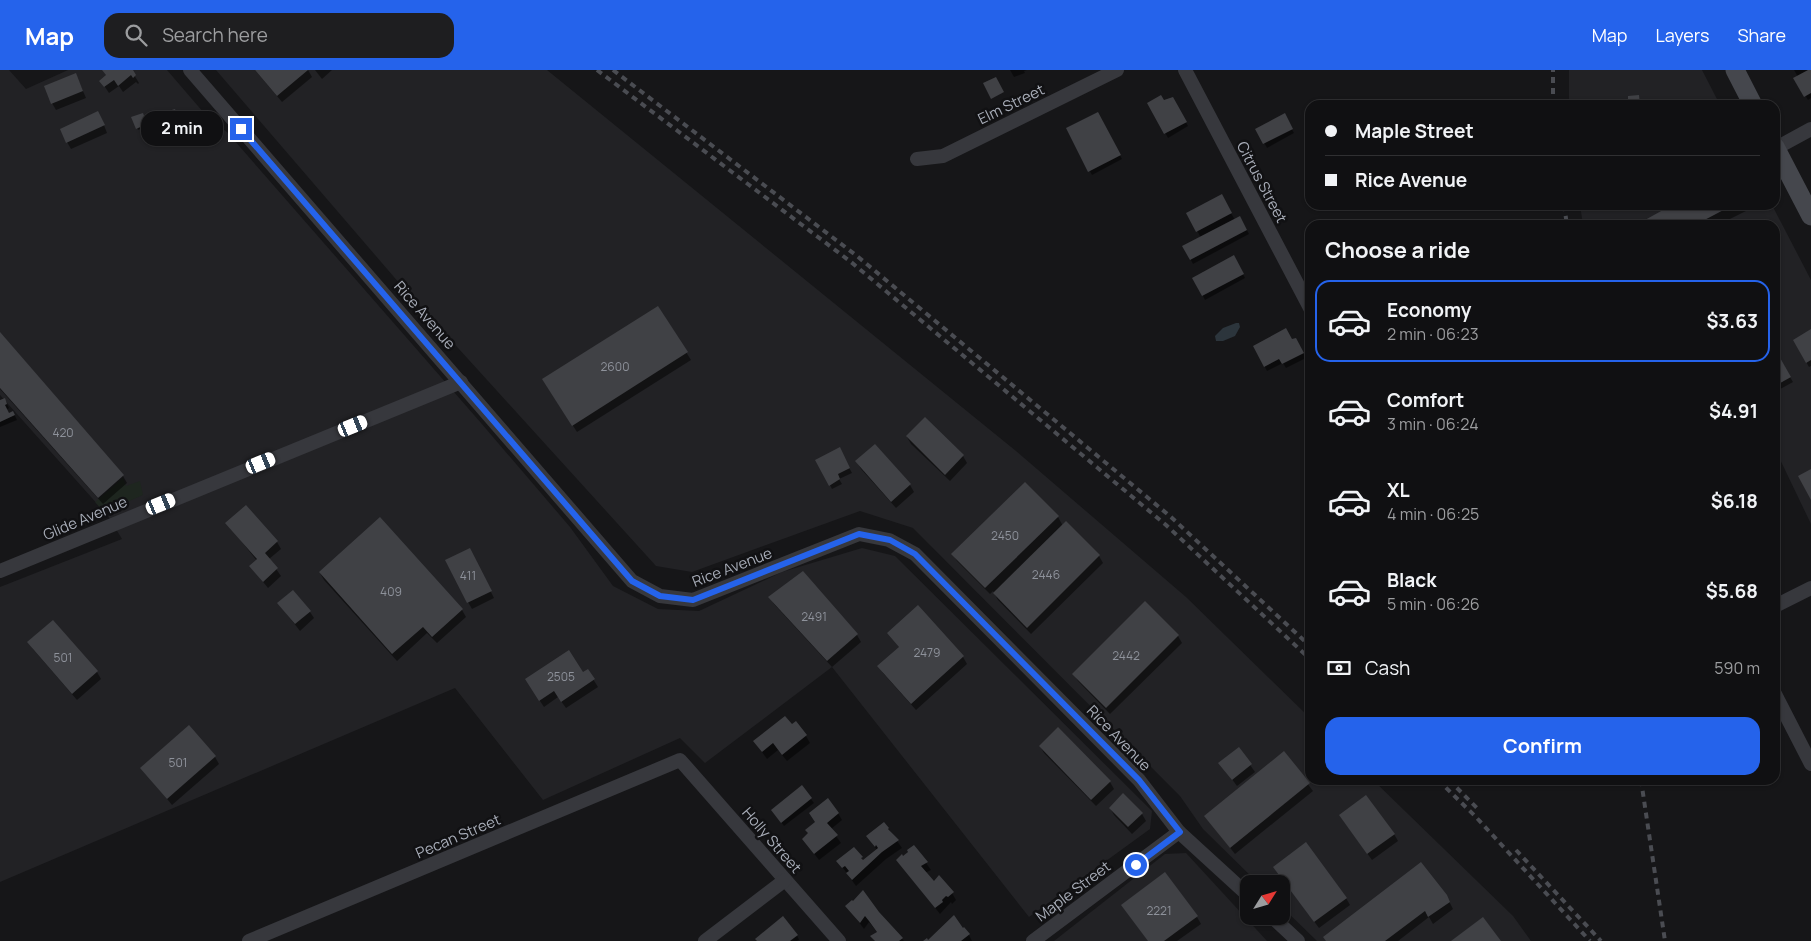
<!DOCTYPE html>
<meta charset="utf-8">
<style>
body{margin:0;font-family:Manrope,sans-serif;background:#1e1e20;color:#f1f3f6;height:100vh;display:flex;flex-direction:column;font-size:19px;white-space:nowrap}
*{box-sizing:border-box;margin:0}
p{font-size:16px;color:#9c9d9f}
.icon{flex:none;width:28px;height:28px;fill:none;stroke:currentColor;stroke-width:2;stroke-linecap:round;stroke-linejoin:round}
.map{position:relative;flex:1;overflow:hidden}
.drawer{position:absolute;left:1305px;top:150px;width:475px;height:565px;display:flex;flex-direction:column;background:#101012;border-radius:15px;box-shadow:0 1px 4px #0004,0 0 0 1px #303032}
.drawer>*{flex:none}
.banner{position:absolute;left:1305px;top:30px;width:475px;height:110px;border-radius:15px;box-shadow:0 1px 4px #0004,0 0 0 1px #303032;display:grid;align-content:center;height:110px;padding:0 20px;background:#101012}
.needle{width:32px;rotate:53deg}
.tools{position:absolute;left:1240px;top:805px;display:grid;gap:10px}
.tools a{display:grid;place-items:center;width:50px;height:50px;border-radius:10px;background:#101012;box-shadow:0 1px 4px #0004,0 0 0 1px #303032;font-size:25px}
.end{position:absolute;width:22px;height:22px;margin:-11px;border:6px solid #2563eb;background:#fff;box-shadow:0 0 0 2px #fff}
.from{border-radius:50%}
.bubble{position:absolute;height:35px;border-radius:15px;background:#101012;box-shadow:0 1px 4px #0004,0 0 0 1px #303032;font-size:16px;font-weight:700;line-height:35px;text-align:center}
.car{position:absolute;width:15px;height:30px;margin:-15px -8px;border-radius:6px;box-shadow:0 0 4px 1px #0007;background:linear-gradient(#fff 24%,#345 0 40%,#fff 0 76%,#345 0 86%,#fff 0)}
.banner b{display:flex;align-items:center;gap:18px;height:48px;font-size:19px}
.banner b+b{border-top:1px solid #303032}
.banner i{width:12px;height:12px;background:#f1f3f6}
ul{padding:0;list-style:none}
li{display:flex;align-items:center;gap:15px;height:82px;margin:0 10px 8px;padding:0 10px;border:2px solid transparent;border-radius:15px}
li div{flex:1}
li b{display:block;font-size:19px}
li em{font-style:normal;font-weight:700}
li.active{border-color:#2563eb}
li>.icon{width:45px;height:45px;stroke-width:1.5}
h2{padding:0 20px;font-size:22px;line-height:60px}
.pay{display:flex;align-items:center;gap:12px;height:55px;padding:0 20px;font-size:19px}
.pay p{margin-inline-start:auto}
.button{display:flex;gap:10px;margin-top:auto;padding:10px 20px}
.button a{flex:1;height:58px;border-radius:15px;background:#2563eb;color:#fff;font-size:20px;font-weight:700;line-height:58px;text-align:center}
header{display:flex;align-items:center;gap:30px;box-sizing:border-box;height:70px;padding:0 25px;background:#2563eb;color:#fff}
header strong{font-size:24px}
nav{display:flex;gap:28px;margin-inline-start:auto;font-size:18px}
.search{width:350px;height:45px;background:#1e1e20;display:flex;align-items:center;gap:12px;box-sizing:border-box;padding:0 18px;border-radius:15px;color:#9c9d9f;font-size:19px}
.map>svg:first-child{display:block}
</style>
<header>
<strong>Map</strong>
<div class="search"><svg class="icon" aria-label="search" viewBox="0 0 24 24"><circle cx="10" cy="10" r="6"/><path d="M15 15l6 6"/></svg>Search here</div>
<nav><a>Map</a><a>Layers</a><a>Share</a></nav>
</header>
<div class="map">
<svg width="1811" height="871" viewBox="0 0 1811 871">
<rect width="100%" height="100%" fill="#161618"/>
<!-- built -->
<g fill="#222225">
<path d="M0 0H9L26 19 68 0H167L210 50 227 62 481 353 570 457 613 516 658 539 699 541 782 502 862 478 895 486 1152 741 1150 759 1029 847 832 597 705 693 680 668 543 730 455 618 0 812V517L122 469 108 446 0 325Z"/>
<path d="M216 0H547L1016 381 1186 527 1310 648V710H1373L1513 846 1531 871H1317L1281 836V814H1259L1203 759 1180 726 913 458 860 441 692 502 656 496 400 214Z"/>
<path d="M1569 0H1702L1720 35H1569Z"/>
<path d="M1580 135H1772L1811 210V454L1775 379V155H1583Z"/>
<path d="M1186 783 1267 871H1054L1165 784Z"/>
</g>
<!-- green -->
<path fill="#1e261f" d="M123 408 126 416 140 411 143 425 104 442 95 432Z"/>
<!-- water -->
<path fill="#2c353c" d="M1236 253H1239L1240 257 1235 266 1223 271H1216L1215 266 1223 258Z"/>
<!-- shadow -->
<g fill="#0007">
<path d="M103 0H131L139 13 138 14 136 12 123 22 119 16 109 23 101 11 107 6Z"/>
<path d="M255 0H308L312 7 282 32Z"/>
<path d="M315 0H332L322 9Z"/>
<path d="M1010 0H1027L1024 1 1025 3 1014 7Z"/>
<path d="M1794 0H1811V28L1808 30 1795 9 1798 7Z"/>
<path d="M76 5 86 28 56 40 52 33Z"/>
<path d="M1173 29 1188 56 1168 68 1149 33 1164 32Z"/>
<path d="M174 41 185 67 171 71 167 64Z"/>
<path d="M1097 43 1122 89 1092 105 1067 58Z"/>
<path d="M1284 45 1294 63 1267 78 1257 59Z"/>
<path d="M143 46 147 56 138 60 133 48Z"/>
<path d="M102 50 107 63 71 79 67 72Z"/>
<path d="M1221 126 1235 150 1240 147 1249 164 1193 194 1184 177 1201 168 1188 143Z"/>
<path d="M1391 135H1406L1394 141Z"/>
<path d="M1675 135H1745L1748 140 1718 155H1638Z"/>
<path d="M1234 187 1245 208 1205 230 1194 208Z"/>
<path d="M658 237 691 290 577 362 548 317Z"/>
<path d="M1811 261V296L1809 297 1794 270Z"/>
<path d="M0 264 123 406 127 413 103 434 0 319Z"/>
<path d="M1296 269 1306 288 1286 298 1283 293 1267 301 1254 276Z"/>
<path d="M1775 282 1793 312 1775 322Z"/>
<path d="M0 332 7 334 9 338 6 340 8 344 13 342 17 350 0 357Z"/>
<path d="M925 348 963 386 967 393 950 411 911 374 907 367Z"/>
<path d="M839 379 852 403 839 409 842 414 832 419 817 390Z"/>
<path d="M857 392 910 415 914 422 896 438 861 399Z"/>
<path d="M1058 447 1063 456 1099 486 1103 493 1031 564 998 530 993 521 990 524 957 491 953 484Z"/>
<path d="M227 453 277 472 281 479 269 489 281 506 268 518 251 497 257 491Z"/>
<path d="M473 486 494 528 472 539 468 532Z"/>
<path d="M320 503 462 540 466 547 437 573 427 563 397 591 324 510Z"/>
<path d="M770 527 857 565 861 572 832 597 774 534Z"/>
<path d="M1145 533 1178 566 1182 573 1110 644 1078 611 1074 604Z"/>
<path d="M279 534 310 542 314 548 300 561Z"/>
<path d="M918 537 963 587 967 594 916 640 883 603 879 596 900 578 889 563Z"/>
<path d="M53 551 97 602 101 609 77 630 33 579 29 572Z"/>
<path d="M588 601 598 617 566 638 558 627 544 637 530 616 583 604Z"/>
<path d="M806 666 810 673 787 691 778 680 767 689 755 672Z"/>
<path d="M1040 676 1110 712 1114 719 1096 736 1044 683Z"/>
<path d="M1239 679 1255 702 1237 716 1220 693Z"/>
<path d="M1284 683 1313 721 1235 784 1205 746Z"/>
<path d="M215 687 219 694 172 735 142 698Z"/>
<path d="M811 729 814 733 784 756 775 744Z"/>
<path d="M1110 738 1142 744 1146 751 1132 764 1114 745Z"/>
<path d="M838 743 842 750 831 759 841 773 819 790 803 769Z"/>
<path d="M1340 746 1394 764 1398 771 1372 790Z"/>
<path d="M888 758 902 778 886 789 856 816 838 791 853 778 864 792 877 780 872 773Z"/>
<path d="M914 776 931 800 925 803 934 813 952 823 956 830 952 834 951 832 940 844 897 790 903 787Z"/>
<path d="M1279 804 1346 828 1350 835 1319 858Z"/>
<path d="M1446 825 1453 839 1433 854 1429 847 1398 871H1327Z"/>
<path d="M847 836 878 842 904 871H875L872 866 878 863 869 852 864 859Z"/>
<path d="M1197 847 1201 854 1177 871H1148Z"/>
<path d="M963 860 969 865 972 871H929Z"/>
<path d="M797 865 799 870 797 871H758Z"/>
</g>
<!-- building -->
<g fill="#404145">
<path d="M102 0H133L136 5 133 8 131 5 118 16 114 10 104 17 99 11 106 5Z"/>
<path d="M255 0H308L277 26Z"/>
<path d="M1808 0H1811V23L1804 27 1793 8Z"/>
<path d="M76 3 83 21 51 34 44 16Z"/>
<path d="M996 7 1004 22 991 29 983 13Z"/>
<path d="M1161 25 1164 30 1173 27 1187 52 1164 64 1147 33Z"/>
<path d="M1639 25 1640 35H1628V26Z"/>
<path d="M175 39 182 59 166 65 159 44Z"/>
<path d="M98 41 105 55 66 73 60 59Z"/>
<path d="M1098 42 1121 85 1088 102 1066 58Z"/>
<path d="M143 43 147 54 136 59 131 47Z"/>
<path d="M1285 43 1293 59 1263 74 1255 59Z"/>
<path d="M1222 124 1232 143 1196 162 1186 143Z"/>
<path d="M1672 135H1733L1695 155H1636Z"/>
<path d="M1240 146 1247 160 1190 190 1182 176Z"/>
<path d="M1234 185 1244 204 1202 226 1192 208Z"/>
<path d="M658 236 688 282 572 356 542 309Z"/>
<path d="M1286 258 1292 269 1296 268 1304 283 1282 294 1279 289 1264 297 1253 276Z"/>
<path d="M1811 259V290L1806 293 1793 270Z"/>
<path d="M0 262 124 405 98 428 0 318Z"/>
<path d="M1775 279 1791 307 1775 316Z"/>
<path d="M5 328 7 334 5 335 9 343 13 341 15 345 0 352V330Z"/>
<path d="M925 347 964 385 945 405 906 366Z"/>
<path d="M875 374 911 414 891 432 855 391Z"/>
<path d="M840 377 850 398 838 404 840 409 829 416 815 390Z"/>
<path d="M1811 399V430L1798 406Z"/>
<path d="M1025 412 1059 446 985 518 951 484Z"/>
<path d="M246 435 278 471 265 483 278 498 263 512 249 496 257 489 225 453Z"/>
<path d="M380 447 463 539 432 567 423 557 392 584 319 502Z"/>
<path d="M1066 451 1100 485 1027 558 993 523Z"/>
<path d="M470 478 492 521 467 533 445 490Z"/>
<path d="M803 501 858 564 827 591 768 527Z"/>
<path d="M293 520 311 541 295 554 277 533Z"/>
<path d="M1145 531 1179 565 1106 638 1072 604Z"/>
<path d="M918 535 964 586 911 634 877 596 899 577 887 563Z"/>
<path d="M53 550 98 601 72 624 27 572Z"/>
<path d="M569 580 583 602 588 599 595 609 561 632 554 621 539 631 525 609Z"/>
<path d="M785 646 792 654 796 651 807 665 782 685 773 673 762 682 753 671Z"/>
<path d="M189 655 216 686 167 729 140 698Z"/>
<path d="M1058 657 1111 711 1091 730 1039 676Z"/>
<path d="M1239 677 1252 694 1232 710 1218 693Z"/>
<path d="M1284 681 1310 713 1230 778 1204 746Z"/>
<path d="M802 715 812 728 781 753 771 740Z"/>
<path d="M1123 723 1143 743 1128 757 1109 738Z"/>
<path d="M1366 725 1395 764 1367 784 1339 745Z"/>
<path d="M828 728 839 743 827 753 838 765 814 784 802 769 808 763 805 760 815 752 809 743Z"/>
<path d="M884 752 889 758 888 759 899 770 882 782 852 810 846 803 849 801 845 796 842 798 836 791 854 777 863 787 861 788 863 790 878 778 876 775 875 777 866 766Z"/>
<path d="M1306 772 1347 828 1314 852 1273 797Z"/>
<path d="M914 775 928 792 921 796 934 811 939 805 954 822 948 827 946 826 942 830 943 832 935 838 896 790 902 784 903 786 908 782 907 780Z"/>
<path d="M1421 792 1447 825 1450 832 1428 847 1425 841 1385 871H1326L1323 867Z"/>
<path d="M1165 802 1198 846 1164 871H1148L1121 835Z"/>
<path d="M863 820 879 842 903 868 899 871H875L870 866 877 862 869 851 865 846 860 853 845 836 852 830 853 831Z"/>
<path d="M954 845 963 858 964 857 970 864 961 871H923L927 868 928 870Z"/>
<path d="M783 846 798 865 790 871H757L755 869Z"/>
<path d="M1483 847 1501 871H1451Z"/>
</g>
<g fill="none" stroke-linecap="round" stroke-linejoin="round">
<!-- minor -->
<g stroke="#37383d" stroke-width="14">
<path d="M190 0 632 511 660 526 693 530 859 464 889 470 915 484 1139 710 1179 762 1249 826"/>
<path d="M1185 0 1310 238"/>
<path d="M1776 78 1811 59"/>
<path d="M917 89 943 86 1117 0"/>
<path d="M0 501 461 312"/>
<path d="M1775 536 1811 518"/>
<path d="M1775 624 1811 694"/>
<path d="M1271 846 1298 871"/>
<path d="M249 871 680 690 839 871"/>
<path d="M705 871 785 810"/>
<path d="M1033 871 1179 762"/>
</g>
<!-- secondary -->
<g stroke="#45474d" stroke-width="19">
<path d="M1735 0 1753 35"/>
<path d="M1775 77 1811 146"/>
</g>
<!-- rail -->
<g stroke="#4a4c52" stroke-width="4" stroke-dasharray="6 5" stroke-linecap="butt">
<path d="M597 0 851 192 1166 455 1310 589"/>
<path d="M613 0 857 186 1171 447 1310 576"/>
<path d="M1553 35V0"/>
<path d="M1564 135 1567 155"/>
<path d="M1438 710 1475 746 1590 871"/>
<path d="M1449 710 1477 738"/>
<path d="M1641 710 1665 871"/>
<path d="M1516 780 1601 871"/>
</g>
</g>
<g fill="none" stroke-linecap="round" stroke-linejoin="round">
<!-- route -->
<path stroke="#2563eb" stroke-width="6" d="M241 59 632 511 660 526 693 530 859 464 890 470 915 484 1139 710 1180 762 1136 795"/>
</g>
<g text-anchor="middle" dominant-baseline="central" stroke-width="5" stroke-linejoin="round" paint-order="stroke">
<!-- number labels -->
<g font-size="12" fill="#8e929b">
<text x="615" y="296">2600</text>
<text x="63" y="362">420</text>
<text x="1005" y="465">2450</text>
<text x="1046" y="504">2446</text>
<text x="468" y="505">411</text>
<text x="391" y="521">409</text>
<text x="814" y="546">2491</text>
<text x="927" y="582">2479</text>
<text x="1126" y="585">2442</text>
<text x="63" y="587">501</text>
<text x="561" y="606">2505</text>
<text x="178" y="692">501</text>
<text x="1159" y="840">2221</text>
</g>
<!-- street labels -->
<g font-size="15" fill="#a8adb8" stroke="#111113">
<text transform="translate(1011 34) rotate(-26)">Elm Street</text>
<text transform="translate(1262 112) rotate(62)">Citrus Street</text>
<text transform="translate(425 245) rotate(49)">Rice Avenue</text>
<text transform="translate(85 448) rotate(-23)">Glide Avenue</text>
<text transform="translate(732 497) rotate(-21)">Rice Avenue</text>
<text transform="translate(1119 668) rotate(46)">Rice Avenue</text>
<text transform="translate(458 766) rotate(-23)">Pecan Street</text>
<text transform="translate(772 770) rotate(49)">Holly Street</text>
<text transform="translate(1073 821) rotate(-37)">Maple Street</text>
</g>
</g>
</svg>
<div class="tools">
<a><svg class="needle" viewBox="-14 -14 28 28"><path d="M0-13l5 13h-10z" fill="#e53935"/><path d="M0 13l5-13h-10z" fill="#9c9d9f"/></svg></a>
</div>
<i class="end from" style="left:1136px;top:795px"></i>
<i class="end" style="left:241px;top:59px"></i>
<div class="bubble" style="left:141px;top:41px;width:82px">2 min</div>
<i class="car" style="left:353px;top:356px;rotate:68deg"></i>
<i class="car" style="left:261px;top:393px;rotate:68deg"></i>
<i class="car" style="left:161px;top:434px;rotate:68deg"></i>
<div class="banner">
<b><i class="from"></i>Maple Street</b>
<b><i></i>Rice Avenue</b>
</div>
<section class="drawer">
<h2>Choose a ride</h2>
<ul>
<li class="active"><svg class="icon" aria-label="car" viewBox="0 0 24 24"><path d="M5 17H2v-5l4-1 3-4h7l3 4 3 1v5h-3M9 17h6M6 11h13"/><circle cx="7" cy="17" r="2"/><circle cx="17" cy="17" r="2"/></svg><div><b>Economy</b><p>2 min · 06:23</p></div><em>$3.63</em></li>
<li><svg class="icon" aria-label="car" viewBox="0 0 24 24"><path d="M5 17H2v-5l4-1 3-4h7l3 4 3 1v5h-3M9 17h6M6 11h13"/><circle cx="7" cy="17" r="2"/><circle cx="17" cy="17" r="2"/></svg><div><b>Comfort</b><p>3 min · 06:24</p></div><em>$4.91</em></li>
<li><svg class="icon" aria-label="car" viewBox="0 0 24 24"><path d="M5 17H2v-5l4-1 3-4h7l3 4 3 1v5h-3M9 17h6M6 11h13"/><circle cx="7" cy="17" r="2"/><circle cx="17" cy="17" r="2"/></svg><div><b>XL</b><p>4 min · 06:25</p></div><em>$6.18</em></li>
<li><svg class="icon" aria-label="car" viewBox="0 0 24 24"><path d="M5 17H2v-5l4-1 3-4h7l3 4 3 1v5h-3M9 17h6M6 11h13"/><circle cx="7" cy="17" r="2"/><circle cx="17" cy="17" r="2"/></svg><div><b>Black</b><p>5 min · 06:26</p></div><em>$5.68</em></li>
</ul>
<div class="pay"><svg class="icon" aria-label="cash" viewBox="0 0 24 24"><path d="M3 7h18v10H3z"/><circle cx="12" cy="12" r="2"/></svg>Cash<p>590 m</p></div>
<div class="button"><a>Confirm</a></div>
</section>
</div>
